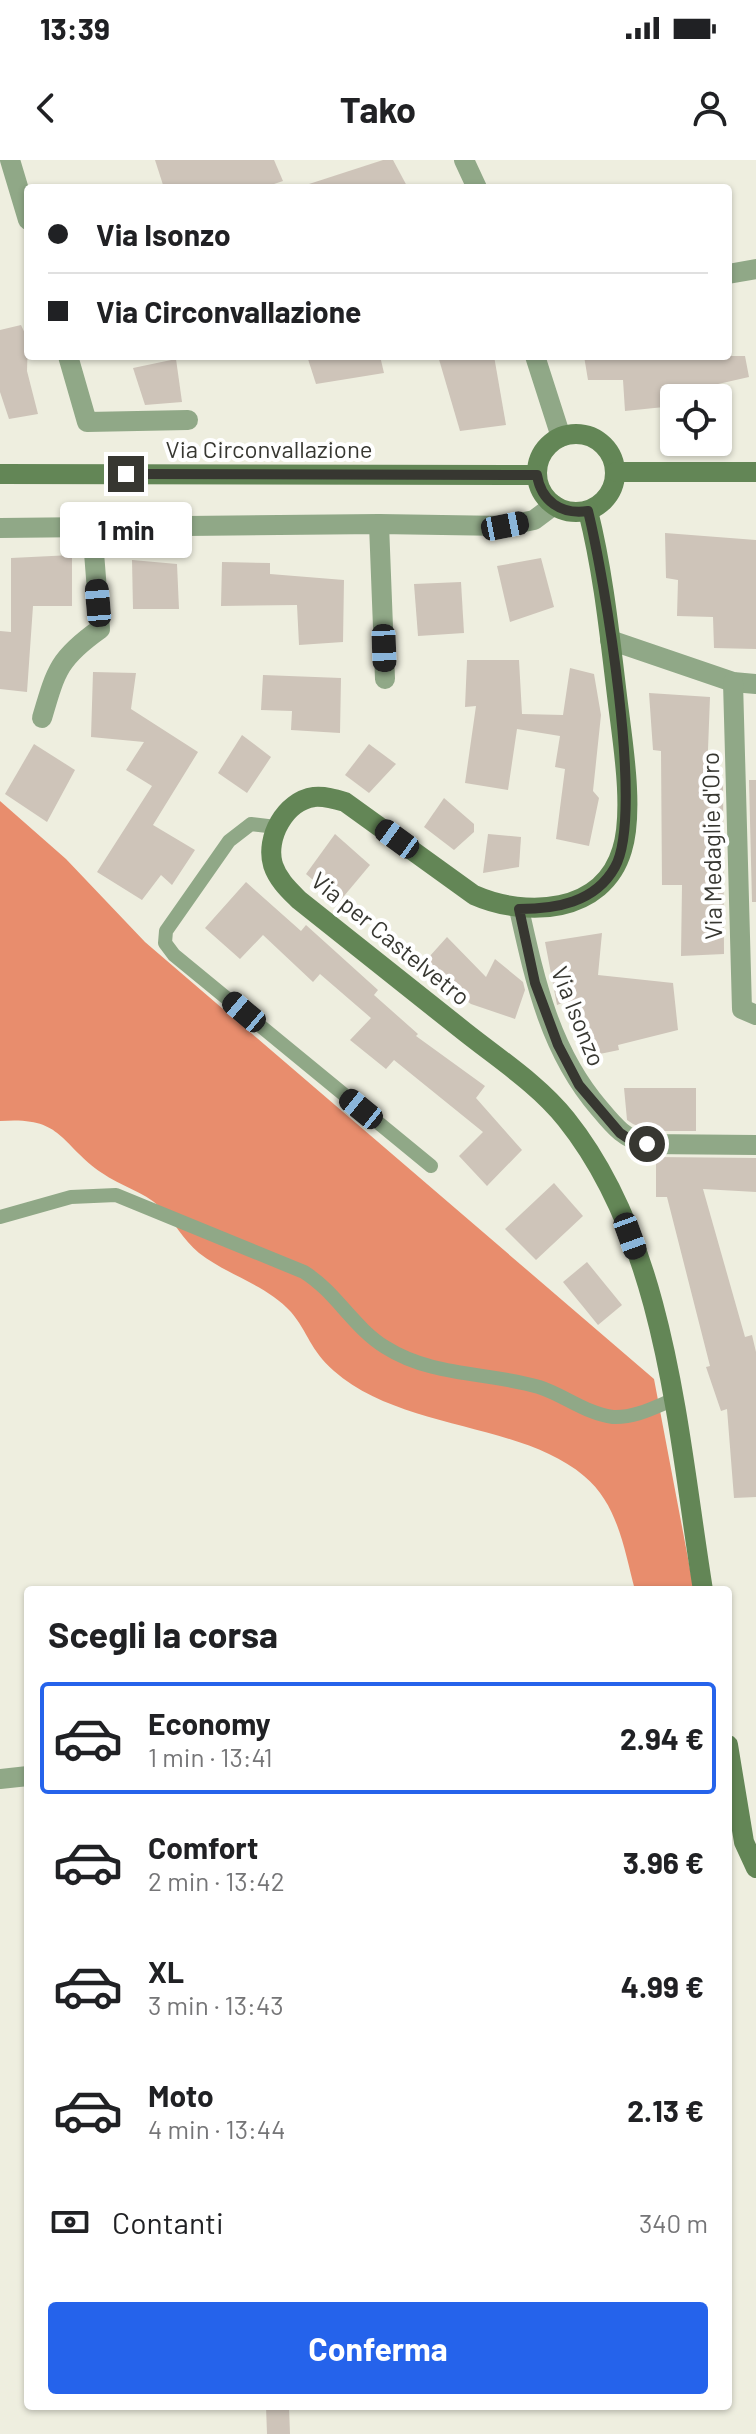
<!DOCTYPE html>
<html lang="it">
<meta charset="utf-8">
<style>
body{margin:0;font-family:Barlow,sans-serif;background:#f6f6f6;color:#202124;height:100vh;display:flex;flex-direction:column;font-size:30px;white-space:nowrap}
*{box-sizing:border-box;margin:0}
p{font-size:26px;color:#757577}
.icon{flex:none;width:44px;height:44px;fill:none;stroke:currentColor;stroke-width:2;stroke-linecap:round;stroke-linejoin:round}
.map{position:relative;flex:1;overflow:hidden}
.details{position:absolute;left:24px;top:1426px;width:708px;height:824px;display:flex;flex-direction:column;background:#fff;border-radius:8px;box-shadow:0 2px 6px #0004}
.details>*{flex:none}
.banner{position:absolute;left:24px;top:24px;width:708px;height:176px;border-radius:8px;box-shadow:0 2px 6px #0004;display:grid;align-content:center;height:176px;padding:0 24px;background:#fff}
.buttons{position:absolute;left:660px;top:224px;display:grid;gap:16px}
.buttons a{display:grid;place-items:center;width:72px;height:72px;border-radius:8px;background:#fff;box-shadow:0 2px 6px #0004;font-size:40px}
.end{position:absolute;width:36px;height:36px;margin:-18px;border:10px solid #373731;background:#fff;box-shadow:0 0 0 4px #fff}
.from{border-radius:50%}
.bubble{position:absolute;height:56px;border-radius:8px;background:#fff;box-shadow:0 2px 6px #0004;font-size:26px;font-weight:700;line-height:56px;text-align:center}
.car{position:absolute;width:24px;height:48px;margin:-24px -12px;border-radius:10px;box-shadow:0 0 6px 2px #0007;background:linear-gradient(#222 24%,#8ab4d8 0 40%,#222 0 76%,#8ab4d8 0 86%,#222 0)}
.banner b{display:flex;align-items:center;gap:28px;height:76px;font-size:30px}
.banner b+b{border-top:2px solid #e0e0e0}
.banner i{width:20px;height:20px;background:#202124}
ul{padding:0;list-style:none}
li{display:flex;align-items:center;gap:24px;height:112px;margin:0 16px 12px;padding:0 8px;border:4px solid transparent;border-radius:8px}
li div{flex:1}
li b{display:block;font-size:30px}
li em{font-style:normal;font-weight:700}
li.on{border-color:#2563eb}
li>.icon{width:72px;height:72px;stroke-width:1.5}
h2{padding:0 24px;font-size:36px;line-height:96px}
.pay{display:flex;align-items:center;gap:20px;height:88px;padding:0 24px;font-size:30px}
.pay p{margin-inline-start:auto}
.primary-button{display:flex;gap:16px;margin-top:auto;padding:16px 24px}
.primary-button a{flex:1;height:92px;border-radius:8px;background:#2563eb;color:#fff;font-size:32px;font-weight:700;line-height:92px;text-align:center}
.status{display:flex;justify-content:space-between;align-items:center;height:56px;padding:0 40px;background:#fff;direction:ltr}
.status svg{height:22px;fill:currentColor}
header{display:flex;justify-content:space-between;align-items:center;height:104px;padding:0 24px;background:#fff;font-size:36px;font-weight:700}
.map>svg:first-child{display:block}
</style>
<div class="status"><b>13:39</b><svg viewBox="0 0 49 12"><path d="M0 12V9h3v3zM5 12V6h3v6zM10 12V3h3v9zM15 12V0h3v12zM26 1h20v11H26zM47 4h2v5h-2z"/></svg></div>
<header><svg class="icon" aria-label="back" viewBox="0 0 24 24"><path d="M15 5l-7 7 7 7"/></svg>Tako<svg class="icon" aria-label="person" viewBox="0 0 24 24"><circle cx="12" cy="8" r="4"/><path d="M4 21q1-7 8-7t8 7"/></svg></header>
<div class="map">
<svg width="756" height="2274" viewBox="0 0 756 2274">
<rect width="100%" height="100%" fill="#eeeedf"/>
<!-- forest -->
<path fill="#e88d6d" d="M0 641 66 699 145 782 654 1219 694 1430H635C624 1389 618 1344 584 1316 520 1262 401 1270 334 1211 310 1190 308 1172 291 1152 267 1125 227 1115 199 1093 183 1080 174 1061 160 1047 143 1031 120 1026 102 1013 59 983 63 956 0 961Z"/>
<!-- building -->
<g fill="#cec4b9">
<path d="M155 0H274L283 21 262 28H164Z"/>
<path d="M383 0H393L408 28H310L309 24Z"/>
<path d="M21 165 28 180 27 211 38 254 9 259 0 232V170Z"/>
<path d="M307 196H380L384 213 316 224Z"/>
<path d="M438 196H494L506 265 460 271Z"/>
<path d="M584 196H745L749 217 674 234V246L625 251 623 220H588Z"/>
<path d="M176 199 182 242 145 245 133 208Z"/>
<path d="M665 373 756 380V489L714 488 713 457 677 456 678 420 666 418Z"/>
<path d="M72 395V446H33L27 532 0 529V471L11 472V398Z"/>
<path d="M541 398 554 447 510 462 497 406Z"/>
<path d="M132 400 177 404 179 449H133Z"/>
<path d="M222 402 270 403V414L344 420 343 482 299 485 297 445 221 446Z"/>
<path d="M461 422 464 473 418 476 414 424Z"/>
<path d="M467 500H519L522 554 563 555 570 508 594 514 601 555 593 631 599 638 589 686 556 679 565 609 555 607 560 576 517 569 508 630 465 623 476 546 465 547Z"/>
<path d="M93 512 136 513 131 549 198 592 153 665 195 690 172 725 161 715 142 740 97 712 152 626 126 610 144 582 91 577Z"/>
<path d="M263 515 341 518 340 573 291 570 292 551 261 550Z"/>
<path d="M649 533 710 537 707 616 723 617 724 794 681 796 682 725H662L661 591 653 590Z"/>
<path d="M242 575 271 597 247 633 218 613Z"/>
<path d="M34 584 75 610 47 662 5 634Z"/>
<path d="M369 584 396 604 369 633 345 615Z"/>
<path d="M749 620H756V742H752Z"/>
<path d="M444 638 474 664V672L454 690 424 667Z"/>
<path d="M335 674 370 705 339 742 306 714Z"/>
<path d="M488 674 521 677 519 707 483 713Z"/>
<path d="M246 722 301 771 306 765 378 830 374 835 418 874 416 876 485 926 476 938 522 990 487 1026 459 996 483 972 394 900 386 909 350 880 371 858 320 814 313 822 263 775 240 799 205 768Z"/>
<path d="M602 773 598 815 673 823 678 870 618 885 619 890 585 897 568 841 557 845 545 782Z"/>
<path d="M447 777 486 817 495 799 523 822 525 830 515 859 471 844 420 807Z"/>
<path d="M624 928H696V971H649L633 964 627 960Z"/>
<path d="M656 997 756 998V1032L703 1029 745 1177 752 1175 756 1192V1337L734 1338 727 1249 721 1251 706 1207 710 1206 667 1037H656Z"/>
<path d="M554 1023 583 1056 536 1100 505 1069Z"/>
<path d="M587 1102 622 1145 598 1165 563 1122Z"/>
<path d="M266 2246H289L290 2274H267Z"/>
</g>
<g fill="none" stroke-linecap="round" stroke-linejoin="round">
<!-- lane -->
<g stroke="#90a887" stroke-width="14">
<path d="M276 667 251 664 229 681 166 771 165 783 174 795 431 1006"/>
<path d="M0 1057 71 1037 116 1035 304 1112C336 1132 353 1167 385 1187 432 1217 488 1212 539 1227 564 1235 587 1254 613 1257 634 1258 653 1248 672 1240"/>
</g>
<!-- street -->
<g stroke="#90a887" stroke-width="20">
<path d="M10 0 28 60"/>
<path d="M464 0 477 28"/>
<path d="M728 114 756 109"/>
<path d="M68 196 87 262 188 260"/>
<path d="M535 196 561 277"/>
<path d="M379 364 385 519"/>
<path d="M0 368 379 364 505 366 534 360 554 345"/>
<path d="M610 480 733 522 756 524"/>
<path d="M733 522 742 849 756 855"/>
<path d="M42 558C56 510 59 498 100 469L92 367"/>
<path d="M519 749C535 821 550 891 599 948 614 966 624 979 647 984L756 985"/>
<path d="M0 1619 28 1616"/>
</g>
<!-- secondary -->
<g stroke="#638656" stroke-width="20">
<circle cx="576" cy="313" r="39"/>
<path d="M616 312H756"/>
<path d="M0 314 537 315"/>
<path d="M588 351C604 415 610 479 618 544 623 584 634 652 622 690 603 754 526 758 474 735L345 642C335 639 325 636 314 637 285 641 265 678 273 705 278 720 289 730 299 740 355 784 410 828 465 872 499 899 539 925 566 959 667 1085 678 1276 703 1430"/>
<path d="M728 1585 744 1682 756 1708"/>
</g>
</g>
<g fill="none" stroke-linecap="round" stroke-linejoin="round">
<!-- route -->
<path stroke="#373731" stroke-width="10" d="M126 314 537 315C541 341 561 355 588 351 604 416 645 654 615 707 595 743 555 749 519 749L535 823 558 885 579 925 620 973 632 981 647 984"/>
</g>
<g text-anchor="middle" dominant-baseline="central" stroke-width="8" stroke-linejoin="round" paint-order="stroke">
<!-- street labels -->
<g font-size="24" fill="#373731" stroke="#fff">
<text x="269" y="288">Via Circonvallazione</text>
<text transform="translate(711 686) rotate(-91)">Via Medaglie d'Oro</text>
<text transform="translate(391 778) rotate(39)">Via per Castelvetro</text>
<text transform="translate(579 856) rotate(68)">Via Isonzo</text>
</g>
</g>
</svg>
<div class="buttons">
<a><svg class="icon" aria-label="locate" viewBox="0 0 24 24"><circle cx="12" cy="12" r="6"/><path d="M12 2v4M12 18v4M2 12h4M18 12h4"/></svg></a>
</div>
<i class="end from" style="left:647px;top:984px"></i>
<i class="end" style="left:126px;top:314px"></i>
<div class="bubble" style="left:60px;top:342px;width:132px">1 min</div>
<i class="car" style="left:505px;top:366px;rotate:79deg"></i>
<i class="car" style="left:98px;top:443px;rotate:355deg"></i>
<i class="car" style="left:384px;top:488px;rotate:178deg"></i>
<i class="car" style="left:397px;top:679px;rotate:306deg"></i>
<i class="car" style="left:244px;top:852px;rotate:310deg"></i>
<i class="car" style="left:361px;top:949px;rotate:309deg"></i>
<i class="car" style="left:630px;top:1076px;rotate:160deg"></i>
<div class="banner">
<b><i class="from"></i>Via Isonzo</b>
<b><i></i>Via Circonvallazione</b>
</div>
<section class="details">
<h2>Scegli la corsa</h2>
<ul>
<li class="on"><svg class="icon" aria-label="car" viewBox="0 0 24 24"><path d="M5 17H2v-5l4-1 3-4h7l3 4 3 1v5h-3M9 17h6M6 11h13"/><circle cx="7" cy="17" r="2"/><circle cx="17" cy="17" r="2"/></svg><div><b>Economy</b><p>1 min · 13:41</p></div><em>2.94 €</em></li>
<li><svg class="icon" aria-label="car" viewBox="0 0 24 24"><path d="M5 17H2v-5l4-1 3-4h7l3 4 3 1v5h-3M9 17h6M6 11h13"/><circle cx="7" cy="17" r="2"/><circle cx="17" cy="17" r="2"/></svg><div><b>Comfort</b><p>2 min · 13:42</p></div><em>3.96 €</em></li>
<li><svg class="icon" aria-label="car" viewBox="0 0 24 24"><path d="M5 17H2v-5l4-1 3-4h7l3 4 3 1v5h-3M9 17h6M6 11h13"/><circle cx="7" cy="17" r="2"/><circle cx="17" cy="17" r="2"/></svg><div><b>XL</b><p>3 min · 13:43</p></div><em>4.99 €</em></li>
<li><svg class="icon" aria-label="car" viewBox="0 0 24 24"><path d="M5 17H2v-5l4-1 3-4h7l3 4 3 1v5h-3M9 17h6M6 11h13"/><circle cx="7" cy="17" r="2"/><circle cx="17" cy="17" r="2"/></svg><div><b>Moto</b><p>4 min · 13:44</p></div><em>2.13 €</em></li>
</ul>
<div class="pay"><svg class="icon" aria-label="cash" viewBox="0 0 24 24"><path d="M3 7h18v10H3z"/><circle cx="12" cy="12" r="2"/></svg>Contanti<p>340 m</p></div>
<div class="primary-button"><a>Conferma</a></div>
</section>
</div>
